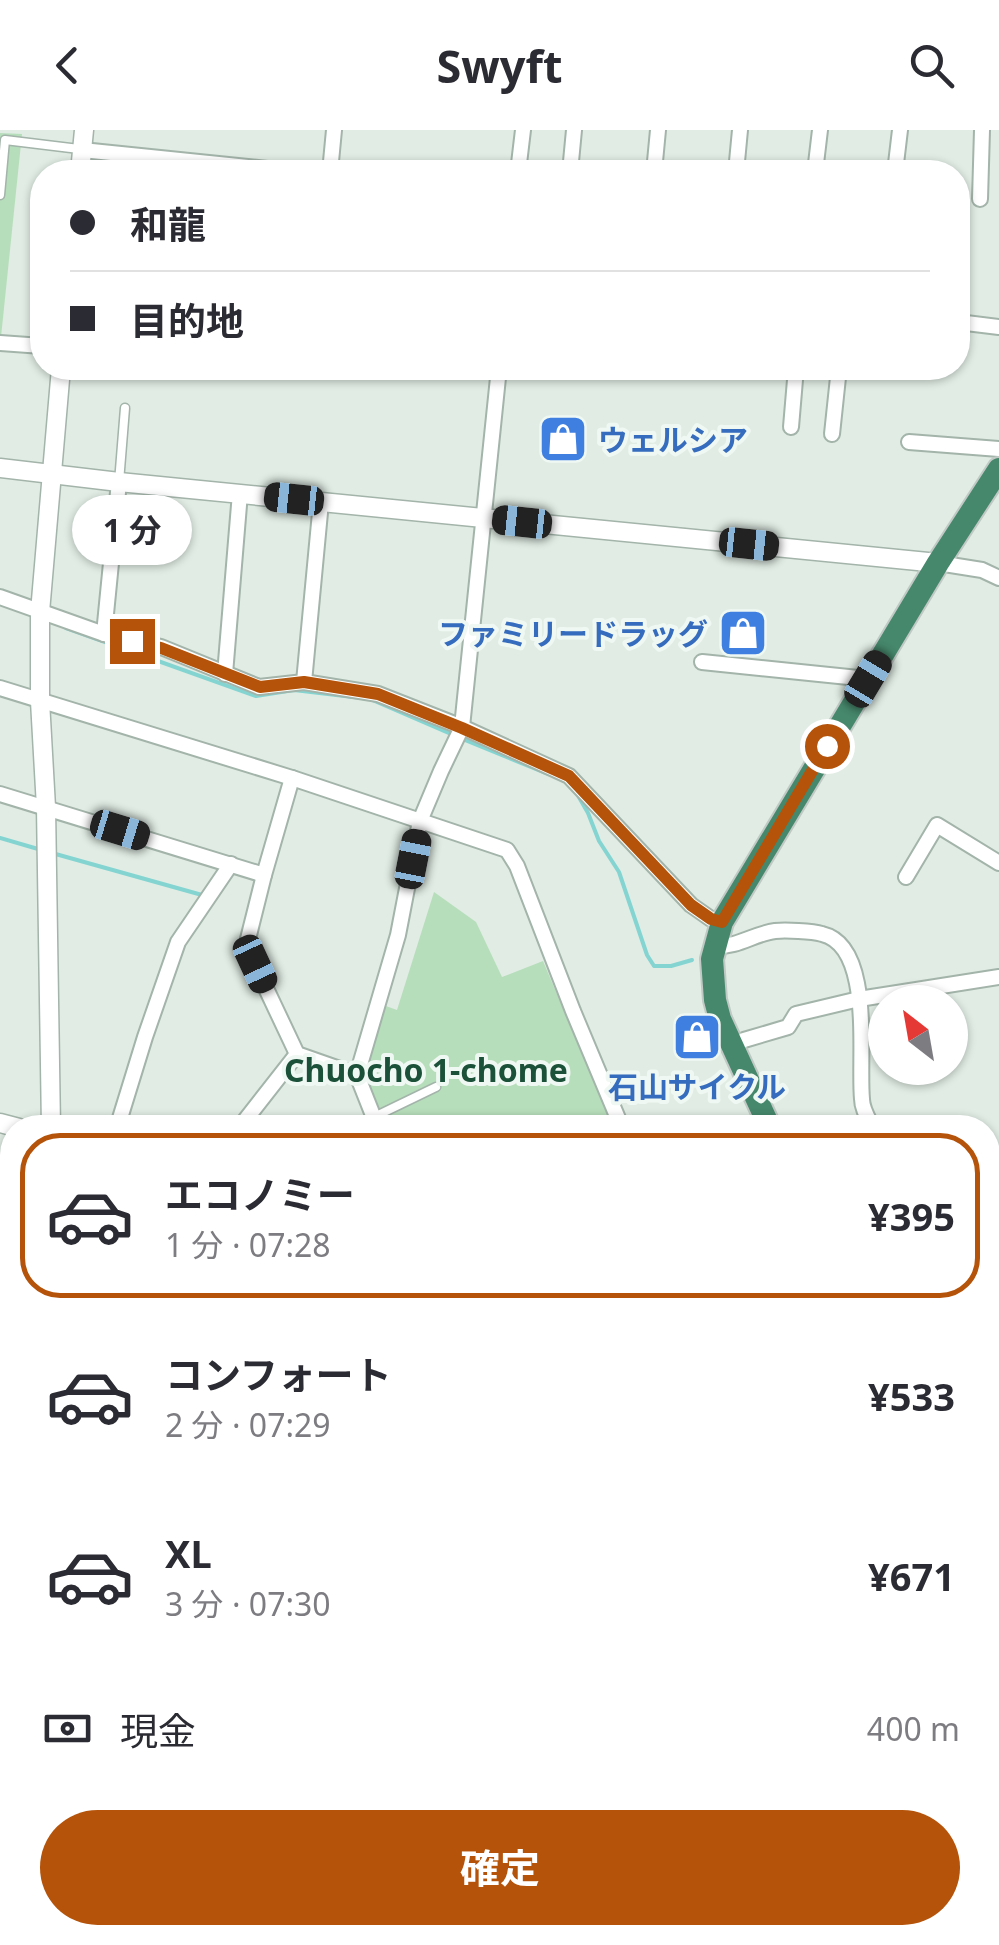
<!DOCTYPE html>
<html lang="ja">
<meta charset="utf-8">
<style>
body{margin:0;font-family:"Noto Sans","Noto Sans JP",sans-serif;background:#f7f7f7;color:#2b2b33;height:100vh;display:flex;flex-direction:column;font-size:38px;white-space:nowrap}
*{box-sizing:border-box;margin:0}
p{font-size:32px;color:#7c7c81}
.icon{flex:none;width:55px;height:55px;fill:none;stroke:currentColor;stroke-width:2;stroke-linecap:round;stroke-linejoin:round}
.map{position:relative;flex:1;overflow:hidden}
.panel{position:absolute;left:0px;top:985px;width:1000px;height:830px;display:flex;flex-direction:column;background:#fff;border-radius:40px 40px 0 0;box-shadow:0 2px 8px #0004}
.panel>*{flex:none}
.top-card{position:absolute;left:30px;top:30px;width:940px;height:220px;border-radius:40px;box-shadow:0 2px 8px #0004;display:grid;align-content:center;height:220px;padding:0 40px;background:#fff}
.needle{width:65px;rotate:329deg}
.tools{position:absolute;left:868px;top:855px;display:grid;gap:20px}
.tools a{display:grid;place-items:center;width:100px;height:100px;border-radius:50%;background:#fff;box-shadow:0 2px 8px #0004;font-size:50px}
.end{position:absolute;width:45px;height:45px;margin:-22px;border:12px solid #b45309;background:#fff;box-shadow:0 0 0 5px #fff}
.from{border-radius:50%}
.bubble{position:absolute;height:70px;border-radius:35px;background:#fff;box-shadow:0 2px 8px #0004;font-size:32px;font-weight:700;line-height:70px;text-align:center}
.car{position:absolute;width:30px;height:60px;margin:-30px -15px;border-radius:12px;box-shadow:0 0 8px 2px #0007;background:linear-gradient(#222 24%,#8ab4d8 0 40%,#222 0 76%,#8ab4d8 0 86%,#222 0)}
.top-card b{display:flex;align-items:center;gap:35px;height:95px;font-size:38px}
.top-card b+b{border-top:2px solid #e1e1e2}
.top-card i{width:25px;height:25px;background:#2b2b33}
ul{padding:18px 0 0;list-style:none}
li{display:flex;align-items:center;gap:30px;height:165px;margin:0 20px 15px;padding:0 20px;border:5px solid transparent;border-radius:40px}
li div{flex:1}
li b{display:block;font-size:38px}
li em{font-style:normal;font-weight:700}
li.current{border-color:#b45309}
li>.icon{width:90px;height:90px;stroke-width:1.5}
.pay{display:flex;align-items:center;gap:25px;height:110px;padding:0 40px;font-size:38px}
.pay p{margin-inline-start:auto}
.action{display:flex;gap:20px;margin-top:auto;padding:20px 40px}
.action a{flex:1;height:115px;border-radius:60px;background:#b45309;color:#fff;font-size:40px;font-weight:700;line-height:115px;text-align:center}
header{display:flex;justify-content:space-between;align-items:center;height:130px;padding:0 40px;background:#fff;font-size:45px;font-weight:700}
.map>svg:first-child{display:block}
</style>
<header><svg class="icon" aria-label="back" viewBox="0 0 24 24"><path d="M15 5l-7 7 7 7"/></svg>Swyft<svg class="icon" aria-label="search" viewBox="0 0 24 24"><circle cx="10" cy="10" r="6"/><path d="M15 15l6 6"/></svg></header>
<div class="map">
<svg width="999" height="1815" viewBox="0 0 999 1815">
<rect width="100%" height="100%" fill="#e0ece4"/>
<!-- built -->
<g fill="#cedcd3">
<path d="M0 1496 12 1552V1702L0 1704Z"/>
<path d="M194 1803H335L338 1815H197Z"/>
</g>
<!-- green -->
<g fill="#b7debb">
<path d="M0 3 22 4 1 207H0Z"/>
<path d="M434 762 476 792 502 847 543 831 613 997H387L365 949 383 875 397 880Z"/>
<path d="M978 1802 982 1815H719L713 1803Z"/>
<path d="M693 1803 698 1815H405L400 1803Z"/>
</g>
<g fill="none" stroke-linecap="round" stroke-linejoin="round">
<!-- stream -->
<g stroke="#84d4d2" stroke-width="4">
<path d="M66 498 256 566 294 560 370 569 451 604"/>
<path d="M460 608 548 644"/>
<path d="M576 662 588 683 599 711 619 742 647 825 654 836H671L692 830"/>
<path d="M0 708 38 719"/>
<path d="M52 723 202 765"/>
<path d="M400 1802 405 1815"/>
<path d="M0 1811 100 1802"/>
</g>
<!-- service casing -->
<g stroke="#a3b4aa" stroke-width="11">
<g id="service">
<path d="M0 65 5 10 79 19"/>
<path d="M119 352 125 278"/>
<path d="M374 987 436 957"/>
</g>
</g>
<!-- minor casing -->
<g stroke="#a3b4aa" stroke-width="18">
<g id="minor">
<path d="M82 20 297 42"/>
<path d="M330 42 334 0"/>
<path d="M518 42 523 0"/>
<path d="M570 42 574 0"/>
<path d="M654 42 658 0"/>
<path d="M736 42 740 0"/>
<path d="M815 42 820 0"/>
<path d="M895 42 900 0"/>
<path d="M980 69 982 0"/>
<path d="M958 192 999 197"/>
<path d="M0 213 42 216"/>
<path d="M791 297 796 238"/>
<path d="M832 304 839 238"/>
<path d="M909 312 999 319"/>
<path d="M938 433 982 440 999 448"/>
<path d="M0 467 104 504 161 517 259 557 304 552 378 564 462 597 569 646 691 775 711 789 722 792"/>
<path d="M104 504 119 352"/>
<path d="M702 532 868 549"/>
<path d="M225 544 240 363"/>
<path d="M304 552 321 372"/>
<path d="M0 558 292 648 507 720 517 736 573 881 622 998"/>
<path d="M292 648 264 745 248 809 255 835 297 924 357 945"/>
<path d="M0 664 264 745"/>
<path d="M906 747 937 695 999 733"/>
<path d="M715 816C739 817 753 804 775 801 785 800 812 801 822 804 874 816 858 928 862 969 862 979 868 988 873 998"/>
<path d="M734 916 744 910 788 897 796 884 859 869 999 847"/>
<path d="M117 998 145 907 178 812 231 734"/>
<path d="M239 998 297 924"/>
<path d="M378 998 357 945 398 805 420 691 441 641 462 597 499 238"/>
<path d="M0 1234 12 1230"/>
<path d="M988 1248 999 1275"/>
<path d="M988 1453 999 1448"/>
<path d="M988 1643 999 1664"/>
<path d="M0 1802 12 1801"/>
<path d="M152 1802 153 1815"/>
<path d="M389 1802 394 1815"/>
<path d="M713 1802 719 1815"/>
</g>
</g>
<!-- tertiary casing -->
<g stroke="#a3b4aa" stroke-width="21">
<g id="tertiary">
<path d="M80 42 84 0"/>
<path d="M0 338 119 352 938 433"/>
<path d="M0 993 19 998"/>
<path d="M51 998 46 677 40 571V482L61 238"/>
<path d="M988 1485 999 1512"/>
</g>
</g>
<!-- primary casing -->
<g stroke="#c1c9c5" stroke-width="26">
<g id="primary">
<path d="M988 1247 999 1244"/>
<path d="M0 1577 12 1574"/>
</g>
</g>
<!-- trunk casing -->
<g stroke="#c1c9c5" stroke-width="26">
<g id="trunk">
<path d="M770 998 720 889 715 870 712 829 722 792 938 433 999 339"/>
<path d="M262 1802 265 1815"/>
</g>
</g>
<!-- service -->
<use href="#service" stroke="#fff" stroke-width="8"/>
<!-- minor -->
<use href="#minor" stroke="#fff" stroke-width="14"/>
<!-- tertiary -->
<use href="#tertiary" stroke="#fff" stroke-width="18"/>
<!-- primary -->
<use href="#primary" stroke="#62a487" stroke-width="22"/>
<!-- trunk -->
<use href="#trunk" stroke="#46886c" stroke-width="22"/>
</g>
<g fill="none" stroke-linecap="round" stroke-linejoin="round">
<!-- route -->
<path stroke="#b45309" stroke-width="12" d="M132 511 161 518 260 557 304 552 378 564 462 598 569 646 691 775 711 789 722 792 827 616"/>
</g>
<!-- icons -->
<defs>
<g id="shop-square" transform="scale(2.5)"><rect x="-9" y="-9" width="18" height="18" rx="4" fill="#3f7fe0" stroke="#f0f8f3"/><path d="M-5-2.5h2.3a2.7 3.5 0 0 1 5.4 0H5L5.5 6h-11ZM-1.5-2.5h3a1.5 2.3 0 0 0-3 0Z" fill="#fff"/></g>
</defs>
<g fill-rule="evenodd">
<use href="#shop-square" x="563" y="309"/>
<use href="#shop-square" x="743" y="503"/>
<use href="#shop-square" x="697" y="907"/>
</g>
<g text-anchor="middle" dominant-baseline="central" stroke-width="8" stroke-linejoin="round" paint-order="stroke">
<!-- shop labels -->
<g font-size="30" font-weight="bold" fill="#366cbe" stroke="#f0f8f3" text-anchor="start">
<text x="598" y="309">ウェルシア</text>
<text x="708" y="503" text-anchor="end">ファミリードラッグ</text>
<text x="697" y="956" text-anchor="middle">石山サイクル</text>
</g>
<!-- neighbourhood labels -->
<g font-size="32" font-weight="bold" fill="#1b5039" stroke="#f0f8f3">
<text x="426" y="939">Chuocho 1-chome</text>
</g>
</g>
</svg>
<div class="tools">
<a><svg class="needle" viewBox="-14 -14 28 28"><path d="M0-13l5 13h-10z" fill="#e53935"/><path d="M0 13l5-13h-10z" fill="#7c7c81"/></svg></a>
</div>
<i class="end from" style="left:827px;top:616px"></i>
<i class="end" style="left:132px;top:511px"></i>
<div class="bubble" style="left:72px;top:365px;width:120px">1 分</div>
<i class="car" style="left:294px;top:369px;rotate:276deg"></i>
<i class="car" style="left:522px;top:392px;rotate:276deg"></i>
<i class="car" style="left:749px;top:414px;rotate:96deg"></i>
<i class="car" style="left:868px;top:549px;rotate:31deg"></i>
<i class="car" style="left:120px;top:700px;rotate:107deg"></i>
<i class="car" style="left:413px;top:729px;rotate:11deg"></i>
<i class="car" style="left:255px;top:834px;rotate:155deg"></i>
<div class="top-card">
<b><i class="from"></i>和龍</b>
<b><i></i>目的地</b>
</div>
<section class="panel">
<ul>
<li class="current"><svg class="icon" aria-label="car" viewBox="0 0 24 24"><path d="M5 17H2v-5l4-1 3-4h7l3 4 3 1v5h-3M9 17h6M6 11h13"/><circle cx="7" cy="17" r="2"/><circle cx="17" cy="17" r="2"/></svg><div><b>エコノミー</b><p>1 分 · 07:28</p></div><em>¥395</em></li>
<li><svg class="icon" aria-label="car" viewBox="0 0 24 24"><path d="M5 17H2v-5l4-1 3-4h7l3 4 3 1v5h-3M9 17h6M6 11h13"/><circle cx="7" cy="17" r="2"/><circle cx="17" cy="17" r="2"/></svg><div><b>コンフォート</b><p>2 分 · 07:29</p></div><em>¥533</em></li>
<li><svg class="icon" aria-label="car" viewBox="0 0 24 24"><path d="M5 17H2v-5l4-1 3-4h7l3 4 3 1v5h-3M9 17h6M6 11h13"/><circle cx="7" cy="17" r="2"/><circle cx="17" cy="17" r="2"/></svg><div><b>XL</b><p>3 分 · 07:30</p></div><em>¥671</em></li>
</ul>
<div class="pay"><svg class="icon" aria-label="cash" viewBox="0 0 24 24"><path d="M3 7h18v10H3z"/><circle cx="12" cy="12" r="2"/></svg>現金<p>400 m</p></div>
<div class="action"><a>確定</a></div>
</section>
</div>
